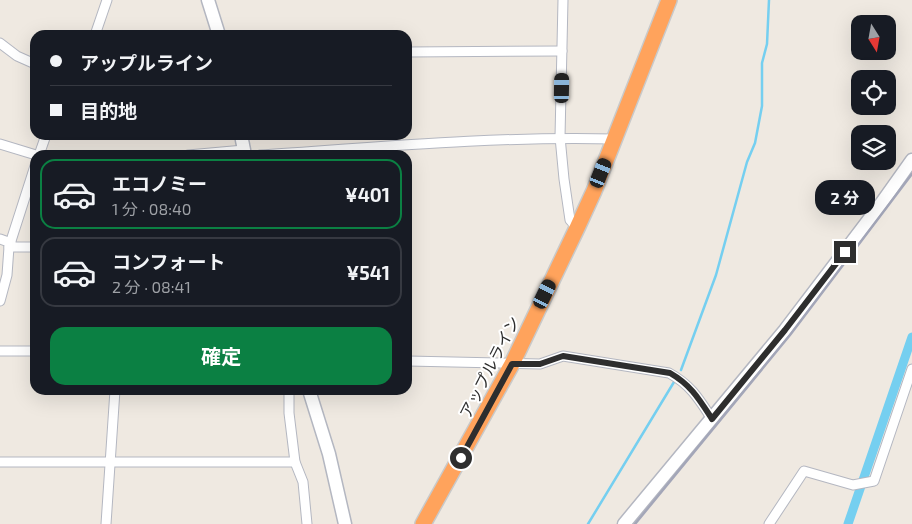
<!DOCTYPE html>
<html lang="ja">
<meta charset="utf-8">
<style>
body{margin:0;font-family:"Exo 2","Noto Sans JP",sans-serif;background:#242831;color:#f1f3f6;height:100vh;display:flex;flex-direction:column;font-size:19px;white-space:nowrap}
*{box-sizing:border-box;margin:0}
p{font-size:16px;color:#9ea1a6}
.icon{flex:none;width:28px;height:28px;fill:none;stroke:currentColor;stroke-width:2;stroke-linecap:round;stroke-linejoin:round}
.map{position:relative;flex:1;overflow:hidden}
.panel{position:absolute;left:30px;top:150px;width:382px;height:245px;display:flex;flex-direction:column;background:#171b24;border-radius:15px;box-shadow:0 5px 20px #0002}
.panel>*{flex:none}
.guide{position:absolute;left:30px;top:30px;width:382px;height:110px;border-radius:15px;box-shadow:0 5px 20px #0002;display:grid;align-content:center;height:110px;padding:0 20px;background:#171b24}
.needle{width:32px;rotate:169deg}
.buttons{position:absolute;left:851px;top:15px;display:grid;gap:10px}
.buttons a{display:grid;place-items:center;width:45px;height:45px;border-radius:10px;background:#171b24;box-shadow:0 5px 20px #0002;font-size:25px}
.end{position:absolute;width:22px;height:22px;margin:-11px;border:6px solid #2e2e2e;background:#fff;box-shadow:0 0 0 2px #fff}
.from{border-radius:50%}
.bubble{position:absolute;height:35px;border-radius:15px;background:#171b24;box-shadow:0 5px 20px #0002;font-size:16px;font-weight:700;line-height:35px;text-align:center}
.car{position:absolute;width:15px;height:30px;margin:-15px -8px;border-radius:6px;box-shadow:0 0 4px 1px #0007;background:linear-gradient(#222 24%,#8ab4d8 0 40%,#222 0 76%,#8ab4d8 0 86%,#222 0)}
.guide b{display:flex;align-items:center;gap:18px;height:48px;font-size:19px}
.guide b+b{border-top:1px solid #363941}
.guide i{width:12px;height:12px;background:#f1f3f6}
ul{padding:9px 0 0;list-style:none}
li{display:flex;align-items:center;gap:15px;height:70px;margin:0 10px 8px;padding:0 10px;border:2px solid #363941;border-radius:15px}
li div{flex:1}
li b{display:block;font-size:19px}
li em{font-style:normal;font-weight:700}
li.selected{border-color:#0b8043}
li>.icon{width:45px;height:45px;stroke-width:1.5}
.cta{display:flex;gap:10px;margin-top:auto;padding:10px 20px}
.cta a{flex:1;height:58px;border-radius:15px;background:#0b8043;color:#fff;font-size:20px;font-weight:700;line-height:58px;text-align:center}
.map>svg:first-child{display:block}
</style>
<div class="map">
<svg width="912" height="524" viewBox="0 0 912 524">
<rect width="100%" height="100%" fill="#efe9e1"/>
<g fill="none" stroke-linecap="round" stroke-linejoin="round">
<!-- stream -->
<g stroke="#75cff0" stroke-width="2.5">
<path d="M681 370 716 275 747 162 755 143 762 106V63L767 44 769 0"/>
<path d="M588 524 674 382"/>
</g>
<!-- canal -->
<path stroke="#75cff0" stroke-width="9" d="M848 524 912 337"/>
<!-- street casing -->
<g stroke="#b4b7c1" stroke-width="11">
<g id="street">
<path d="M563 0 560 137 564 179 570 220 577 228"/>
<path d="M95 35 107 0"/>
<path d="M0 43 17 56 35 64"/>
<path d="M408 52 562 51"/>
<path d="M0 144 36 155"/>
<path d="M39 155 46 135"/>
<path d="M188 155 244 150"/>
<path d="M260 155C378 147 497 136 615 139"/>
<path d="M0 239 11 243"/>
<path d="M9 247H35"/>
<path d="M0 301 7 275 9 247 35 166"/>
<path d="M0 351H35"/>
<path d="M408 361 540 364 563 356 669 373C691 385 699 399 712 419"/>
<path d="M289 390V413L295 462 303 482 307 524"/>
<path d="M0 462H295"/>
<path d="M106 524 115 390"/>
<path d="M769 524 804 471 853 485 874 481 912 369"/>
</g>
</g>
<!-- secondary casing -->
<g stroke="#b4b7c1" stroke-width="15">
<g id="secondary">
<path d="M208 0 219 35"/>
<path d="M241 135 245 155"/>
<path d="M309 390 329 454 345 524"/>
<path d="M624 524 785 330 880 205 912 160"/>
</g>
</g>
<!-- highway casing -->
<g stroke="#c9c9c9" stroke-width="18">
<path id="highway" d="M423 524 512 364 577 228 594 191 669 0"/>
</g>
<!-- street -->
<use href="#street" stroke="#fff" stroke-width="9"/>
<!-- secondary -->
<use href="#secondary" stroke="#fff" stroke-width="12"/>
<!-- highway -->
<use href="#highway" stroke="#ffa35c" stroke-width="15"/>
<!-- rail -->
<path stroke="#a3a6b8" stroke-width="2.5" d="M635 524 790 335 912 174"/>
</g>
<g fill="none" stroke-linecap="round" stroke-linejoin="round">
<!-- route -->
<path stroke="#2e2e2e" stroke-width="6" d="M461 458 512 364H540L563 356 670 373C691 385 699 399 712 419L785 330 845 252"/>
</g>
<g text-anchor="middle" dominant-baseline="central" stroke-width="4" stroke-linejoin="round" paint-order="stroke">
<!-- street labels -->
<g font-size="16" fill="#2e2e2e" stroke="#fff">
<text transform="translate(489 367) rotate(-63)">アップルライン</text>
</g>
</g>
</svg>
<div class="buttons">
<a><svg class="needle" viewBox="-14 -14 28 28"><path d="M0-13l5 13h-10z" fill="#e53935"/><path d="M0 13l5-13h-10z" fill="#9ea1a6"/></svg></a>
<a><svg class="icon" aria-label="locate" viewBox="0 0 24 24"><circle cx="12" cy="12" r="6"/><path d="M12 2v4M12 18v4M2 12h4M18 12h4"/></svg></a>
<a><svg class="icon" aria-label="layers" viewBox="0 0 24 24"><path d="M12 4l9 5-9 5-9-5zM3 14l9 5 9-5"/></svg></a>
</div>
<i class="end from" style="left:461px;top:458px"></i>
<i class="end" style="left:845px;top:252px"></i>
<div class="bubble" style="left:815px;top:180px;width:60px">2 分</div>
<i class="car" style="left:562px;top:88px;rotate:1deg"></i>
<i class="car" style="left:601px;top:173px;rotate:22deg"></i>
<i class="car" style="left:545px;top:294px;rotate:26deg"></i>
<div class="guide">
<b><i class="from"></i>アップルライン</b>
<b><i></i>目的地</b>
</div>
<section class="panel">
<ul>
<li class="selected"><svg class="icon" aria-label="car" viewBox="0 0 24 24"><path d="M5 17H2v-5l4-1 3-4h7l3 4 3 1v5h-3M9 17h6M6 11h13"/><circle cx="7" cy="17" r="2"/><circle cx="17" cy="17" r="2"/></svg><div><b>エコノミー</b><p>1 分 · 08:40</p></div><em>¥401</em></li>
<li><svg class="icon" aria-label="car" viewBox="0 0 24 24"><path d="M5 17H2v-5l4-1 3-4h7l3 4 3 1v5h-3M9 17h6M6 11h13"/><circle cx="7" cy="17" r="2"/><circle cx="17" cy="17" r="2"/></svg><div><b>コンフォート</b><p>2 分 · 08:41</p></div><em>¥541</em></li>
</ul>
<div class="cta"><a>確定</a></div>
</section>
</div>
